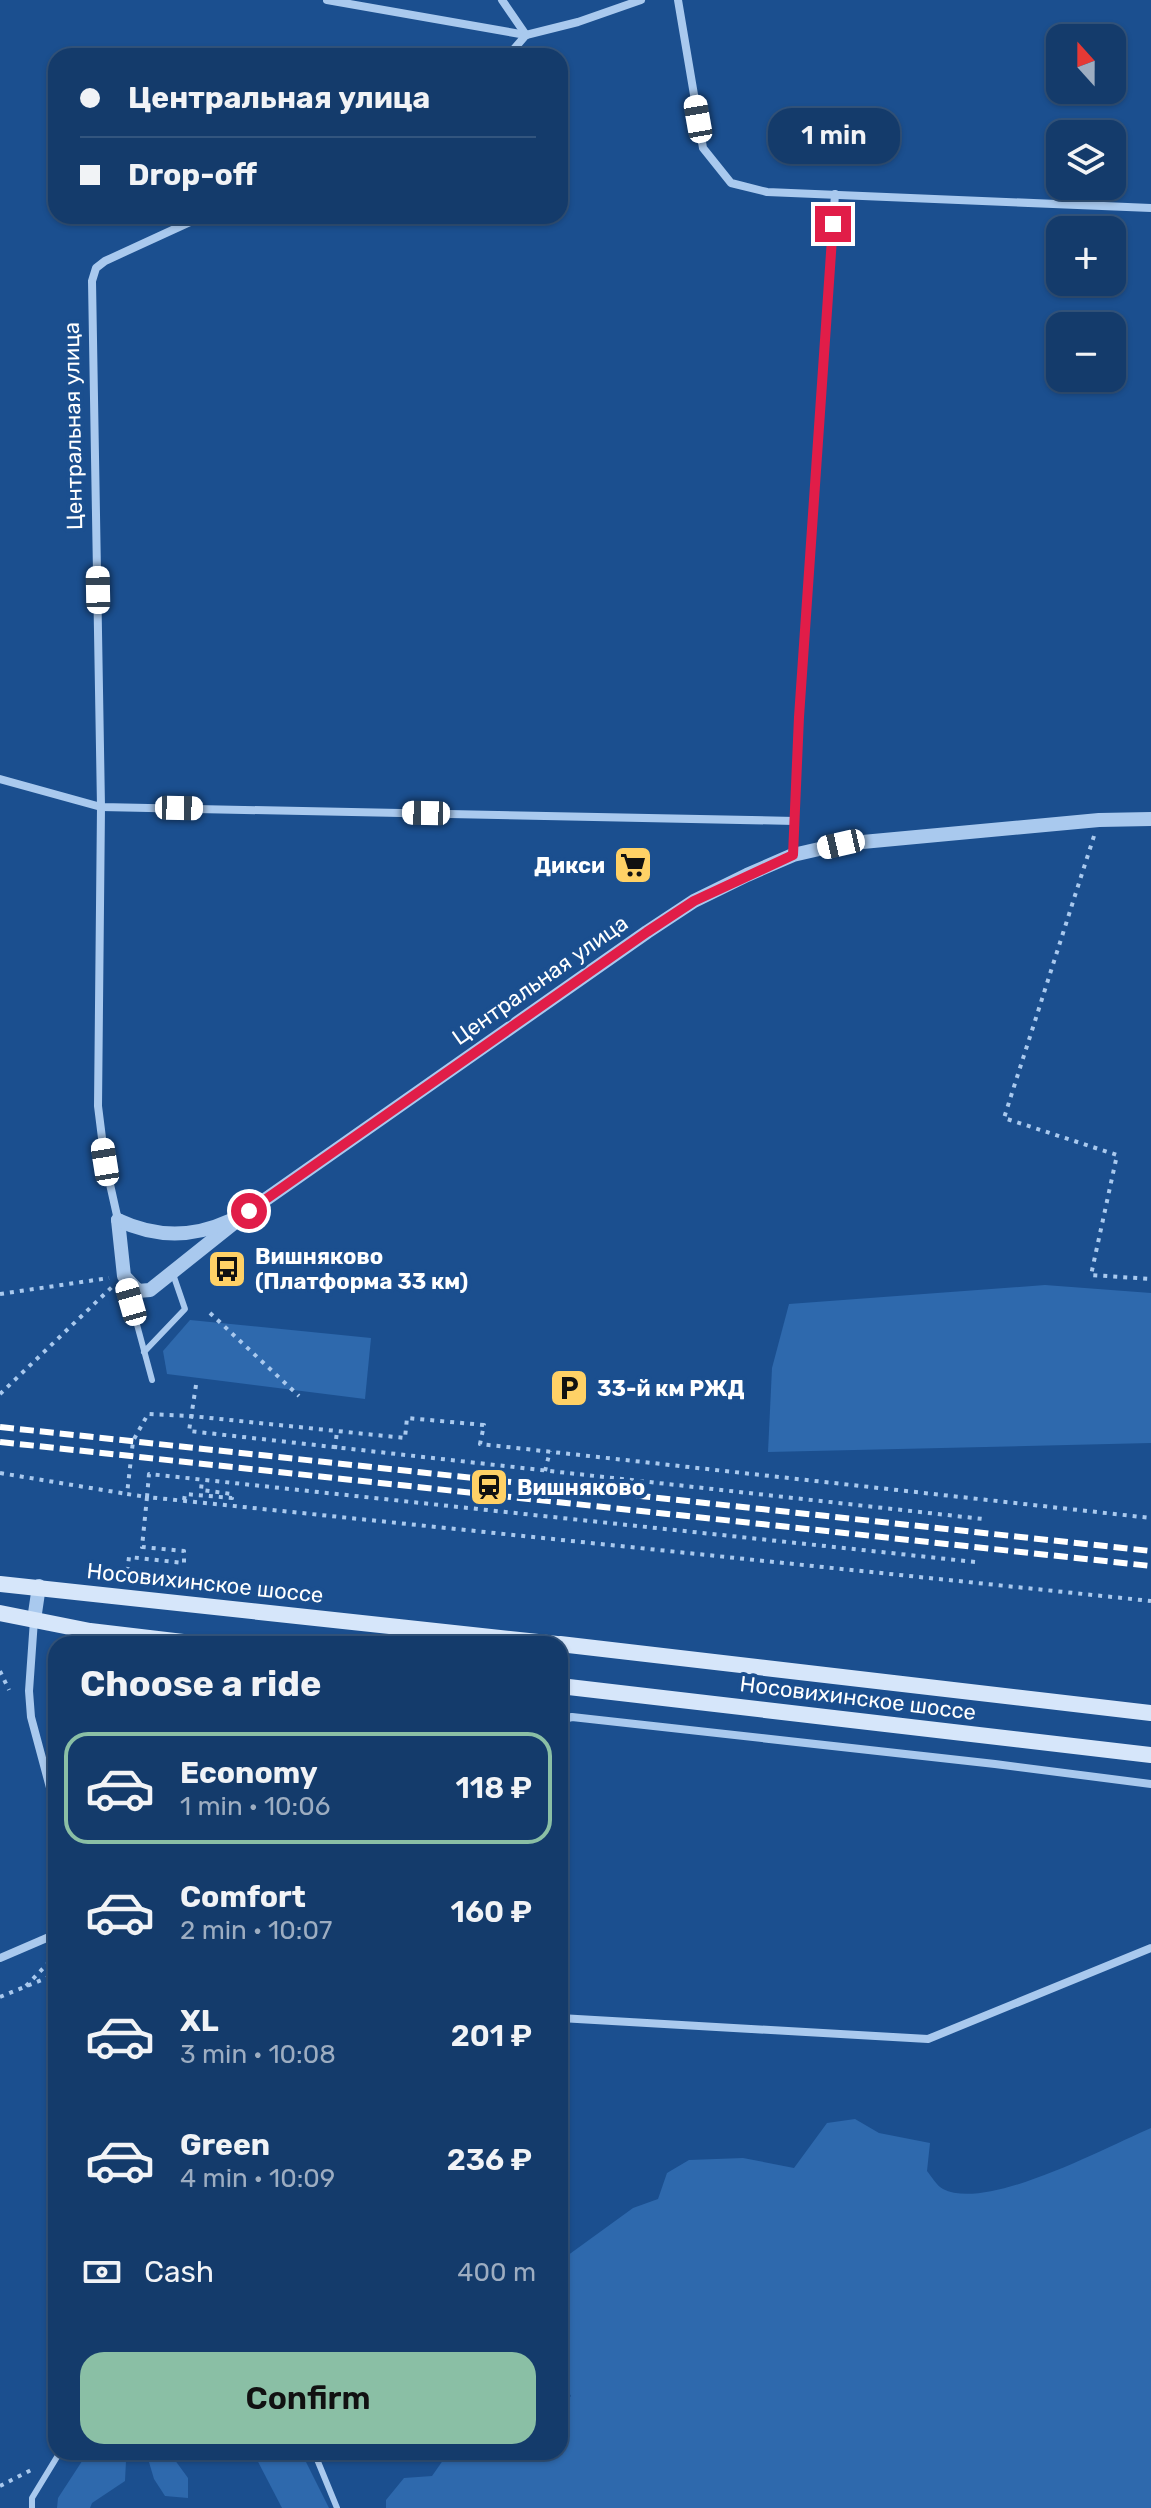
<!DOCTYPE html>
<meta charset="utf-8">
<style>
body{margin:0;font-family:Rubik,sans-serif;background:#1d4271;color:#f1f3f6;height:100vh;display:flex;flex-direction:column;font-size:30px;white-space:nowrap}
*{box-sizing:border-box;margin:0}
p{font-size:26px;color:#9dadc1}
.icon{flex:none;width:44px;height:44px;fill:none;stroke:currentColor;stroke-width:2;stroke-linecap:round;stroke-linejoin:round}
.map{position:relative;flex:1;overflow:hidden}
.details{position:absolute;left:48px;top:1636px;width:520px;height:824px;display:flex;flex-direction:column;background:#143b6b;border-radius:24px;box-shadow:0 2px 6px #0004,0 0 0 2px #33557e}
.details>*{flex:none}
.hud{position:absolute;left:48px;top:48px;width:520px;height:176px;border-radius:24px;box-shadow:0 2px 6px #0004,0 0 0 2px #33557e;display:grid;align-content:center;height:176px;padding:0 32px;background:#143b6b}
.needle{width:52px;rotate:339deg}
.tools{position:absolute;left:1046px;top:24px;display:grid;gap:16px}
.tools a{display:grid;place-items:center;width:80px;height:80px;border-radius:16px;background:#143b6b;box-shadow:0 2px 6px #0004,0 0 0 2px #33557e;font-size:40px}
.end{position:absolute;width:36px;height:36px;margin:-18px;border:10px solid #e11d48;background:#fff;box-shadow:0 0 0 4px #fff}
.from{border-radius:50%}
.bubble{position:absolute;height:56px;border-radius:24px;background:#143b6b;box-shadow:0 2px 6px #0004,0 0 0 2px #33557e;font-size:26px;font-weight:600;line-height:56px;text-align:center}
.car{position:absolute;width:24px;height:48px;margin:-24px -12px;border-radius:10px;box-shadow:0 0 6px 2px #0007;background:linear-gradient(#fff 24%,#345 0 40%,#fff 0 76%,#345 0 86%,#fff 0)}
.hud b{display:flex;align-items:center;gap:28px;height:76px;font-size:30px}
.hud b+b{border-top:2px solid #33557e}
.hud i{width:20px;height:20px;background:#f1f3f6}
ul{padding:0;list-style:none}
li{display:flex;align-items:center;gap:24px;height:112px;margin:0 16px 12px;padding:0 16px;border:4px solid transparent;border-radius:24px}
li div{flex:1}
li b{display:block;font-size:30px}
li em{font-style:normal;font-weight:600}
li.active{border-color:#8abfa5}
li>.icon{width:72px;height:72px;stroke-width:1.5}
h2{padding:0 32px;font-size:36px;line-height:96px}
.pay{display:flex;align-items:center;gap:20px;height:88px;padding:0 32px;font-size:30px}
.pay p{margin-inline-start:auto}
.button{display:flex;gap:16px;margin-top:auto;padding:16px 32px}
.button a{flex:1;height:92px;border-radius:24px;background:#8abfa5;color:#111;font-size:32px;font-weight:600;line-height:92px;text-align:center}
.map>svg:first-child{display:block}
</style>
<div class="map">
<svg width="1151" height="2508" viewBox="0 0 1151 2508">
<rect width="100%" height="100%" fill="#1b4f8f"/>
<!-- green -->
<g fill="#2e69ad">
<path d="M1045 1285 1151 1293V1443L768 1452 772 1368 789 1304Z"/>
<path d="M190 1320 371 1338 365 1399 167 1374 163 1351Z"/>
<path d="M855 2119 879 2133 930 2143 927 2171C931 2176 937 2186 943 2189 987 2212 1106 2147 1151 2128V2508H386V2500L404 2478 432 2476 446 2456 456 2452H560V2407L571 2396 560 2379V2261L633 2208 658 2199 667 2173 689 2160 743 2158 794 2168 827 2123Z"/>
<path d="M88 2452H115L126 2461 125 2481 92 2503 90 2508H57L58 2498Z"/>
<path d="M146 2452H169L188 2478V2498L165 2496 154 2479Z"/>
<path d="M253 2452H301L329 2508H282Z"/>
</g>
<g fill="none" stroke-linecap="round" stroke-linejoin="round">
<!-- path -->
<g stroke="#a9c9ee" stroke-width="4" stroke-dasharray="4 6" stroke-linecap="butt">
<path d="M1094 836 1004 1118 1117 1155 1091 1275 1151 1279"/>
<path d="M0 1294 109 1278"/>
<path d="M210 1313 299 1396"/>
<path d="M196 1385 189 1431 983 1519"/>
<path d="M0 1394 113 1286"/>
<path d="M335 1449 337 1431"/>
<path d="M545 1471 550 1451"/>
<path d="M0 1473 127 1494"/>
<path d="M184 1500 185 1494 232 1498V1494L201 1490 202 1480"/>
<path d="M975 1562 149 1474 147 1497 1151 1601"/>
<path d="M126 1581 129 1557 184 1563V1551L142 1547 147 1497 127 1494 133 1441 148 1414 191 1416 405 1438 407 1418 484 1425 480 1444 1151 1518"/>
<path d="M56 1664C43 1686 51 1711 56 1735"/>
<path d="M0 1671 9 1690"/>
<path d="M26 1986 56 1955"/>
<path d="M0 1997 56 1974"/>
<path d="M0 2486 33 2469"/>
</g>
<!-- service -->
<g stroke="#a9c9ee" stroke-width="6">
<path d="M126 1284 152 1380"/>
<path d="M144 1352 185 1309 173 1274"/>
<path d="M314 2452 337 2508"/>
<path d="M32 2508V2498L60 2452"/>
</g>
<!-- minor -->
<g stroke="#a9c9ee" stroke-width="8">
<path d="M327 0 526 35"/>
<path d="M502 0 526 35"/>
<path d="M678 0 703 148 731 183 767 192 1151 208"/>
<path d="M508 56 526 35 578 22 641 0"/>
<path d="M0 779 101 807 795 821"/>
<path d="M793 855 799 717 835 194"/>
<path d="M118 1220 105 1162 98 1106 101 807 92 281 96 268 105 261 203 216"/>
<path d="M34 1620 29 1691 31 1717 56 1810"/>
<path d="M560 1720 572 1717 995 1764 1151 1784"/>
<path d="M0 1958 56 1934"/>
<path d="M560 2018 928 2039 1151 1948"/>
</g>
<!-- tertiary -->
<g stroke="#a9c9ee" stroke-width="14">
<path d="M118 1220 124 1276 138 1291 150 1290 249 1211 647 932 694 901 747 875 793 855 841 844 1099 820 1151 819"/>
<path d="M118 1220C154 1237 192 1238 229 1221"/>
<path d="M34 1620 39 1586"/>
</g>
<!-- secondary -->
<g stroke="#d6e6fa" stroke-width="16">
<path d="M0 1584 557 1644"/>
<path d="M0 1613 90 1631 200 1644"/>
<path d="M560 1644 1151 1713"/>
<path d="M560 1686 1151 1755"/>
</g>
<!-- rail -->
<g stroke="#fff" stroke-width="6" stroke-dasharray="14 6" stroke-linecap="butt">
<path d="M0 1427 1151 1551"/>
<path d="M0 1442 1151 1566"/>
</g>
</g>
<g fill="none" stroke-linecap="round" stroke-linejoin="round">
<!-- route -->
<path stroke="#e11d48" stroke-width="10" d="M249 1211 647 932 694 901 793 855 799 717 833 224"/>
</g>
<!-- icons -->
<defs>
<g id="supermarket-square" transform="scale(2)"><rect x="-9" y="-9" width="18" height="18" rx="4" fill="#ffd166" stroke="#1b4f8f"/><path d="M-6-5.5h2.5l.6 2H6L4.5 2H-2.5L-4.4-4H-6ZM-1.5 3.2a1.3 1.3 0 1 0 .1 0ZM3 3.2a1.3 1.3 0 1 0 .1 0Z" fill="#111"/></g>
<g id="bus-square" transform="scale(2)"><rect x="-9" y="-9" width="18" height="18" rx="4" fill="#ffd166" stroke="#1b4f8f"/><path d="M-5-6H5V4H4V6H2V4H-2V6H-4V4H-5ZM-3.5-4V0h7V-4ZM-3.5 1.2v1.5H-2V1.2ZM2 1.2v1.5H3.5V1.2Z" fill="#111"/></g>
<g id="parking-square" transform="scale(2)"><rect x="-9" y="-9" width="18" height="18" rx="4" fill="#ffd166" stroke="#1b4f8f"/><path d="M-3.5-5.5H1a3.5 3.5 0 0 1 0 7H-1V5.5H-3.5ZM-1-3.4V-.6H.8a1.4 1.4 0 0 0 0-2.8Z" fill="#111"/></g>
<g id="station-square" transform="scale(2)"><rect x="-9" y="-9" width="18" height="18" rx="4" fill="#ffd166" stroke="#1b4f8f"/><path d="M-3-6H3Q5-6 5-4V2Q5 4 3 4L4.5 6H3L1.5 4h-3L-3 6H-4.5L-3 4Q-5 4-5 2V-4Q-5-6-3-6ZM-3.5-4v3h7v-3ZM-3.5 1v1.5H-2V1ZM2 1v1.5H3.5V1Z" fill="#111"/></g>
</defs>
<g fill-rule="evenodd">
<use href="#supermarket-square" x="633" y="865"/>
<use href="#bus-square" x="227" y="1269"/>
<use href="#parking-square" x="569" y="1388"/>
<use href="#station-square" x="489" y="1487"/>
</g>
<g text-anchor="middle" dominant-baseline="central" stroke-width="8" stroke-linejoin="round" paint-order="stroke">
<!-- street labels -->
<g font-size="22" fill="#fff" stroke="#1b4f8f">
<text transform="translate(73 426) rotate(-91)">Центральная улица</text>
<text transform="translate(540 980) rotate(-35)">Центральная улица</text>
<text transform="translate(205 1583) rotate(6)">Носовихинское шоссе</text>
<text transform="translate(858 1698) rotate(7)">Носовихинское шоссе</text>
</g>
<!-- poi labels -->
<g font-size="22" font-weight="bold" fill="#fff" stroke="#1b4f8f" text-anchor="start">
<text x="605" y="865" text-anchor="end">Дикси</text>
<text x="255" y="1256">Вишняково<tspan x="255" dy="25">(Платформа 33 км)</tspan></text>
<text x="597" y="1388">33-й км РЖД</text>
<text x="517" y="1487">Вишняково</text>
</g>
</g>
</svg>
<div class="tools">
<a><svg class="needle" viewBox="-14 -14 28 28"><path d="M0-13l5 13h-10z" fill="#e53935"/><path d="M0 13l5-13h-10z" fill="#9dadc1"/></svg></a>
<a><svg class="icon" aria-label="layers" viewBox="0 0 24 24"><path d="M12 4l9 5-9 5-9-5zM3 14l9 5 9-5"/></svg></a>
<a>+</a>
<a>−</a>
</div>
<i class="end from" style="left:249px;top:1211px"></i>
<i class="end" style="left:833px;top:224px"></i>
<div class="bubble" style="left:768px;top:108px;width:132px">1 min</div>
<i class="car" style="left:698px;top:119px;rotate:350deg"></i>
<i class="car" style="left:98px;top:590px;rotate:359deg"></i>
<i class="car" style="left:179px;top:808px;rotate:91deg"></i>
<i class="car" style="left:426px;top:813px;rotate:271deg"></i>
<i class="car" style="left:841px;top:844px;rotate:257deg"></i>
<i class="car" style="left:105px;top:1162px;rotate:351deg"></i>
<i class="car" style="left:131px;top:1302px;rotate:344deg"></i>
<div class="hud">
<b><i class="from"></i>Центральная улица</b>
<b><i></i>Drop-off</b>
</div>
<section class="details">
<h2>Choose a ride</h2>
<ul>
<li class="active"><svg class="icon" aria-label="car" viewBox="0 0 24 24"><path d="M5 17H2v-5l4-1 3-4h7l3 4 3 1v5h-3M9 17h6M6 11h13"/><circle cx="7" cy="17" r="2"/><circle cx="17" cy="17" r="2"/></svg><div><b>Economy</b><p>1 min · 10:06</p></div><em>118 ₽</em></li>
<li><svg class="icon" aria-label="car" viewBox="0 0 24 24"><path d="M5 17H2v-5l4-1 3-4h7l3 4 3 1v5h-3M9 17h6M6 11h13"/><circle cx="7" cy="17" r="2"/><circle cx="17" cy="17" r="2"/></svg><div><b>Comfort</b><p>2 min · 10:07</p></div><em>160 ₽</em></li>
<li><svg class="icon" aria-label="car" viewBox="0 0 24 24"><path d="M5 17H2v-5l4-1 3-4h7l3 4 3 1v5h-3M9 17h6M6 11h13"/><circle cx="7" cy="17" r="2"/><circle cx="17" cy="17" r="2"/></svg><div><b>XL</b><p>3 min · 10:08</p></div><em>201 ₽</em></li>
<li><svg class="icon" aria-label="car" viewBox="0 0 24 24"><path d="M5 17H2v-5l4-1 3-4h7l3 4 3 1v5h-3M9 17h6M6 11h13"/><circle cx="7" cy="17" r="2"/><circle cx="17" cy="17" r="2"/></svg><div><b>Green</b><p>4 min · 10:09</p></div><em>236 ₽</em></li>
</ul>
<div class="pay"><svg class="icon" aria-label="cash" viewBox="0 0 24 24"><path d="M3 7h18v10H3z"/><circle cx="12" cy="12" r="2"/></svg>Cash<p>400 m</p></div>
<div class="button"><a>Confirm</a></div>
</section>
</div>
